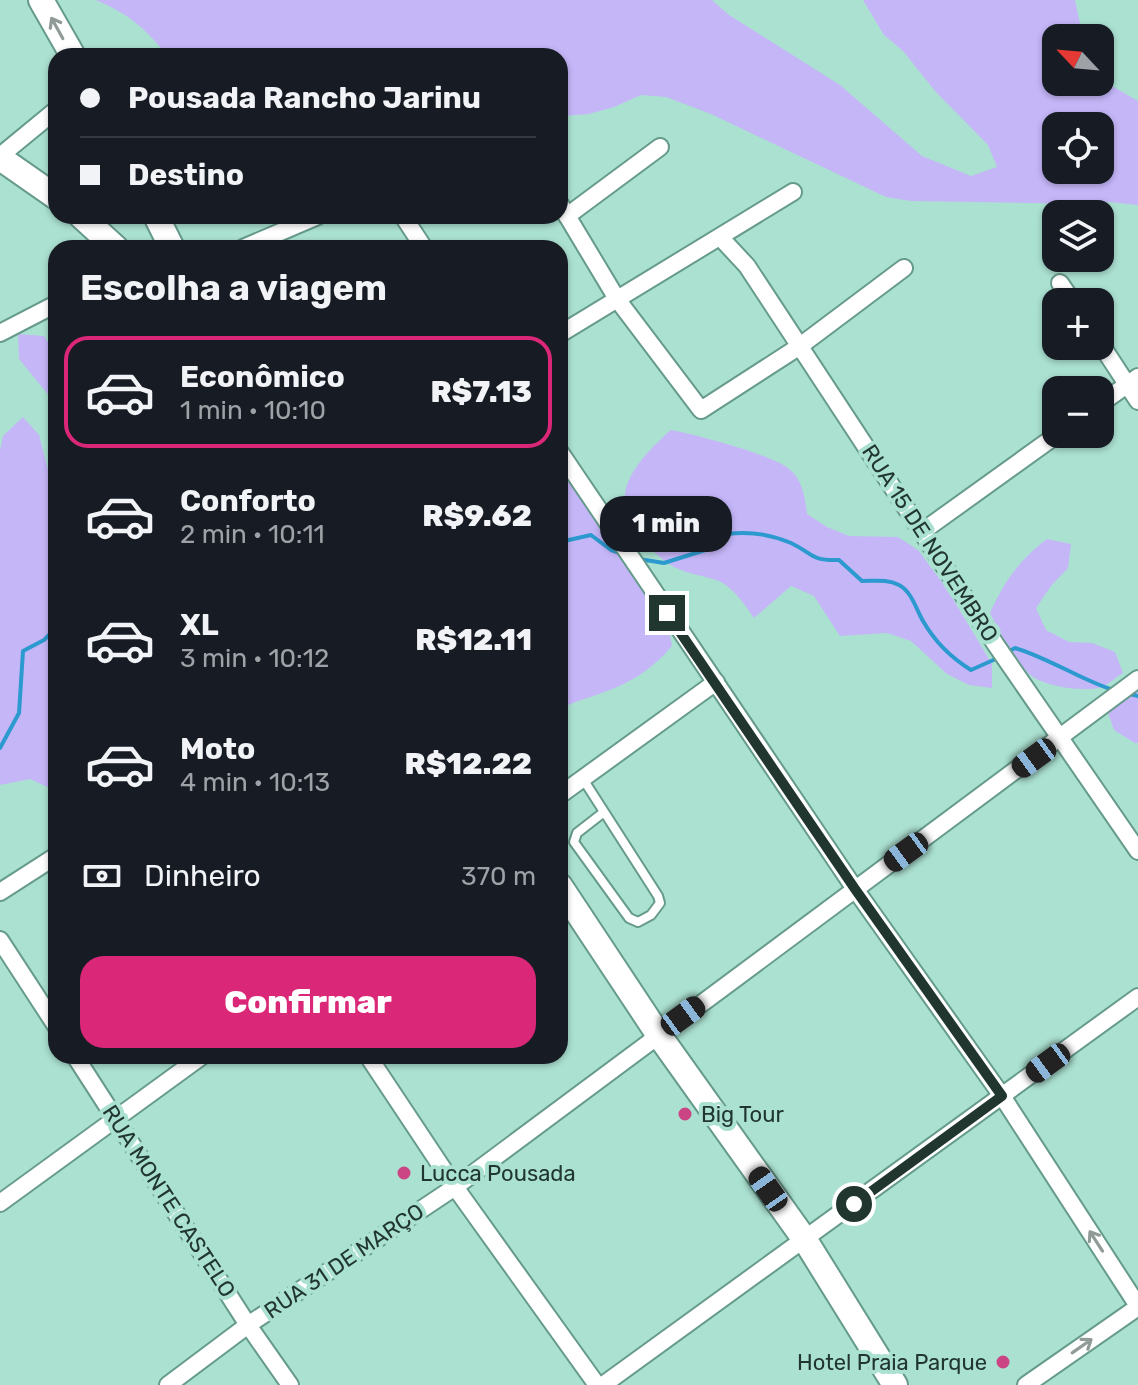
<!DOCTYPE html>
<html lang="pt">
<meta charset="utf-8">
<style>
body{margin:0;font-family:Rubik,sans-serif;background:#20242c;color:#f1f3f6;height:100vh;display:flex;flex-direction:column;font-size:30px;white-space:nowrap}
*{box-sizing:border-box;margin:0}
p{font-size:26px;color:#9ea1a6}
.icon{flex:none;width:44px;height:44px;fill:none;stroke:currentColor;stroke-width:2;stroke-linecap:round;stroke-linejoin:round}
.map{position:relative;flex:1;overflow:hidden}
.drawer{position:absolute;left:48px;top:240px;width:520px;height:824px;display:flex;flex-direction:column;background:#171b24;border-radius:24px;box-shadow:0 2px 6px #0004}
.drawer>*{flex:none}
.top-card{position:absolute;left:48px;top:48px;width:520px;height:176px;border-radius:24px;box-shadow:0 2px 6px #0004;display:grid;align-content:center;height:176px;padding:0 32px;background:#171b24}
.needle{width:52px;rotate:296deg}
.controls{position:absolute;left:1042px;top:24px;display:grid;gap:16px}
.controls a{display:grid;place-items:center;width:72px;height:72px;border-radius:16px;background:#171b24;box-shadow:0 2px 6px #0004;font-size:40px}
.end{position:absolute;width:36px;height:36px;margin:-18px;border:10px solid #20362f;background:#fff;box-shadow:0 0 0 4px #fff}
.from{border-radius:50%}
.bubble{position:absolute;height:56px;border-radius:24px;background:#171b24;box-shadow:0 2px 6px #0004;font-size:26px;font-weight:800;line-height:56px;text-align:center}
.car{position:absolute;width:24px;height:48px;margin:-24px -12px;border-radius:10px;box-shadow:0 0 6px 2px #0007;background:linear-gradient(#222 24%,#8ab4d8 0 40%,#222 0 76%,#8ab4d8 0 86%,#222 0)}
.top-card b{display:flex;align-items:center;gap:28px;height:76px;font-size:30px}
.top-card b+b{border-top:2px solid #363941}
.top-card i{width:20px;height:20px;background:#f1f3f6}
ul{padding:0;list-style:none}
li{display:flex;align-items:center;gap:24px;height:112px;margin:0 16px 12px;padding:0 16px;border:4px solid transparent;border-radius:24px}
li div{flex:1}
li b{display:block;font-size:30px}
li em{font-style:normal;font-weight:800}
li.active{border-color:#db2777}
li>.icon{width:72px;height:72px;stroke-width:1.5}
h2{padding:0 32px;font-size:36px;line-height:96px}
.pay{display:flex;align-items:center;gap:20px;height:88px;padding:0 32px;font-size:30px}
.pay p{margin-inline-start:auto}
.action{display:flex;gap:16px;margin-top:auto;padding:16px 32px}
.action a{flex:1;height:92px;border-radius:24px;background:#db2777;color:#fff;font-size:32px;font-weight:800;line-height:92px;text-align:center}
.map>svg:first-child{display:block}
</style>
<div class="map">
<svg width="1138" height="1385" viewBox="0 0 1138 1385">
<rect width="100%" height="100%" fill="#abe1d1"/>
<!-- green -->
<g fill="#c5b6f8" fill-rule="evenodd">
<path d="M96 0H712L729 15 840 85 922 156 971 176 997 167 988 145 935 91 903 51 884 35 863 0H1075L1083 38H1056V82H1100V71L1112 86 1138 101V205L1109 202 1083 204 911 201 886 197 711 114 666 97 641 95 614 107 589 114 564 116 560 114V56H168C143 27 132 16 96 0ZM1100 126V170H1056V126Z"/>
<path d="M18 334 44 336 56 356V404L19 359Z"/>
<path d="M23 417 39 435 51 481 56 484V791L30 779 0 785V451L3 436Z"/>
<path d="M671 430C694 434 773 455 789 469 803 480 805 498 807 514L827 527 849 536 898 537 918 550 947 589 992 664V688L969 685 947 674 911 641 887 633 840 636 814 596 791 586 754 618C745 605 735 590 721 582 708 576 690 575 674 567 651 554 618 518 626 488 633 465 654 445 671 430Z"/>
<path d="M560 465 622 561 668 623 672 646C635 688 608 689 560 708Z"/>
<path d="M1047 539 1071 544 1068 568 1051 586 1036 608 1046 630 1069 642 1092 643 1115 652 1123 673C1116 677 1109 684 1102 687 1084 693 1041 686 1028 673 1012 657 1000 633 990 613 1004 582 1019 560 1047 539Z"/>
<path d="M1138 679V743H1135L1114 730 1106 707Z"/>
</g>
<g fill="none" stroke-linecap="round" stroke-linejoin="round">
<!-- stream -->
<g stroke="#2c9ace" stroke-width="4">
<path d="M560 542 591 535 611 550 623 554"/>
<path d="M639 559 664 563 718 546 727 534C749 531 770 534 791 543 814 554 810 561 839 560L862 581C875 581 888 579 899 585 912 592 916 609 923 621 935 642 950 657 971 670L1000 657"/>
<path d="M1008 652 1015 648C1049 658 1079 679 1113 690"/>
<path d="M1126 693 1138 696"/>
<path d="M0 748 19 713 23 651 44 640 56 628"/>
</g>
<!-- lane casing -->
<g stroke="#669b8c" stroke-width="12">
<path id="lane" d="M583 779 658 896 660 903 651 915 638 922 629 918 574 842 577 833 604 812"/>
</g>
<!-- street casing -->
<g stroke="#669b8c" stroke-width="20">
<g id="street">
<path d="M0 156 56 110"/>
<path d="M560 204 617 299 701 410 800 346 904 268"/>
<path d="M403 216 424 248"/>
<path d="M567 216 660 147"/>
<path d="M720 237 747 266 996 645 1138 851"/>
<path d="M243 248 318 216"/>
<path d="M1060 283 1073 302"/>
<path d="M0 333 56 304"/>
<path d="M560 334 793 192"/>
<path d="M1100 343 1138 401"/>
<path d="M1100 404 1138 377"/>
<path d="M560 452 855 889 1002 1096 1138 1306"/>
<path d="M923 531 1058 434"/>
<path d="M560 795 716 682"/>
<path d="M0 892 56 856"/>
<path d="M0 940 56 1026"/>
<path d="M75 1056 248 1325 290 1385"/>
<path d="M368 1056 455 1187 597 1385"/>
<path d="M0 1203 202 1056"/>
<path d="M168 1385 248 1325 455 1187 1138 679"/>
<path d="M603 1385 1138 997"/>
<path d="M1026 1385 1138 1307"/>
</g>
</g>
<!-- secondary casing -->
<g stroke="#669b8c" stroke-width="28">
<g id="secondary">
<path d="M41 0 73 56"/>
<path d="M0 158 56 197"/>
<path d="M81 216 116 248"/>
<path d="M156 216 172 248"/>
<path d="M560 886 658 1034 805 1240 895 1385"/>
</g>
</g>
<!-- lane -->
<use href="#lane" stroke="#fff" stroke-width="8"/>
<!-- street -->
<use href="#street" stroke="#fff" stroke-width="16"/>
<!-- secondary -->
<use href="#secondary" stroke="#fff" stroke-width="24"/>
</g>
<!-- one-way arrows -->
<defs><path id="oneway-shaft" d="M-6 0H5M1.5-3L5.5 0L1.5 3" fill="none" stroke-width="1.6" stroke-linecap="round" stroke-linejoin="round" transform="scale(2)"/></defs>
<g stroke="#909a97">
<use href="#oneway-shaft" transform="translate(57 28) rotate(-119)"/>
<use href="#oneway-shaft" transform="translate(1096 1241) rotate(-123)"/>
<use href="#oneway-shaft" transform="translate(1082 1346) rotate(-35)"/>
</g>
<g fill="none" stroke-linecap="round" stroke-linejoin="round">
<!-- route -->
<path stroke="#20362f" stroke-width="10" d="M667 613 855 889 1002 1096 854 1204"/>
</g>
<!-- markers -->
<g fill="#cb4484" stroke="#abe1d1" stroke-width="3">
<circle cx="685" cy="1114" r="8"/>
<circle cx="404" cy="1173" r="8"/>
<circle cx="1003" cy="1362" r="8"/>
</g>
<g text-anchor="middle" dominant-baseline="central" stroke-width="8" stroke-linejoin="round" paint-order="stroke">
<!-- street labels -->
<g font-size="22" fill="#20362f" stroke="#abe1d1">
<text transform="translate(930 543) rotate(57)">RUA 15 DE NOVEMBRO</text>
<text transform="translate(169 1201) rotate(57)">RUA MONTE CASTELO</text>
<text transform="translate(344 1261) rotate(-34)">RUA 31 DE MARÇO</text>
</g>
<!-- poi labels -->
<g font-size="22" fill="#20362f" stroke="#abe1d1" text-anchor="start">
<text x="701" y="1114">Big Tour</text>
<text x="420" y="1173">Lucca Pousada</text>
<text x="987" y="1362" text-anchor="end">Hotel Praia Parque</text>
</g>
</g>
</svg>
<div class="controls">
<a><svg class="needle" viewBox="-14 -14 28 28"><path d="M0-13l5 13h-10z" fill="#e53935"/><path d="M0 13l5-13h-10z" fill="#9ea1a6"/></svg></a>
<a><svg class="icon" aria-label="locate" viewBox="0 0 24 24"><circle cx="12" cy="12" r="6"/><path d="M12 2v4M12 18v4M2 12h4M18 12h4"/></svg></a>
<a><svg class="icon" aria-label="layers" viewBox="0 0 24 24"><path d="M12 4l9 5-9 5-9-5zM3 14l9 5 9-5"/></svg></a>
<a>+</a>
<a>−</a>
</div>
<i class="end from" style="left:854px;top:1204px"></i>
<i class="end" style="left:667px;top:613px"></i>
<div class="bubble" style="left:600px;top:496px;width:132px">1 min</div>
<i class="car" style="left:1034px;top:758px;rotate:234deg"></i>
<i class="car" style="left:906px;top:852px;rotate:234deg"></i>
<i class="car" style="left:683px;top:1016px;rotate:54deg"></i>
<i class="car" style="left:1048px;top:1063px;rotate:234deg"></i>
<i class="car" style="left:768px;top:1189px;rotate:325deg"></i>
<div class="top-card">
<b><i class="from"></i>Pousada Rancho Jarinu</b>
<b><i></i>Destino</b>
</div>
<section class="drawer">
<h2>Escolha a viagem</h2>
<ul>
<li class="active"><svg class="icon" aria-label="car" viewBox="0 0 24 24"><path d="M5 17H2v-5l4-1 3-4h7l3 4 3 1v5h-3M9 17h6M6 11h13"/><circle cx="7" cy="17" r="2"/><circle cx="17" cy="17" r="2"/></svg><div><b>Econômico</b><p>1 min · 10:10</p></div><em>R$7.13</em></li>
<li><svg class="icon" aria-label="car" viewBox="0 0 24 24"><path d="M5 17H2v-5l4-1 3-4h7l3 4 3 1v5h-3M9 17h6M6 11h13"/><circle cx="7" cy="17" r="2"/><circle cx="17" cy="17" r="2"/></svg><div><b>Conforto</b><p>2 min · 10:11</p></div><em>R$9.62</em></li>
<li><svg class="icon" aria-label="car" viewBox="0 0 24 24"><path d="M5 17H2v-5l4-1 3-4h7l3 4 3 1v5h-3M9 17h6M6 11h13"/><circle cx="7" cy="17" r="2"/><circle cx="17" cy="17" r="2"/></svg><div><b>XL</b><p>3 min · 10:12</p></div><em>R$12.11</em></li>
<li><svg class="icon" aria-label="car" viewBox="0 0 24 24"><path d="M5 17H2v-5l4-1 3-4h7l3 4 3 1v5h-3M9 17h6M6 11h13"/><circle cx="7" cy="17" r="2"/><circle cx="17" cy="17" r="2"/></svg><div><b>Moto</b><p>4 min · 10:13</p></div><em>R$12.22</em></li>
</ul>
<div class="pay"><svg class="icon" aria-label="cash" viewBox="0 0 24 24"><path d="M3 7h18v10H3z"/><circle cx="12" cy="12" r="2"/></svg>Dinheiro<p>370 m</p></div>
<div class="action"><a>Confirmar</a></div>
</section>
</div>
